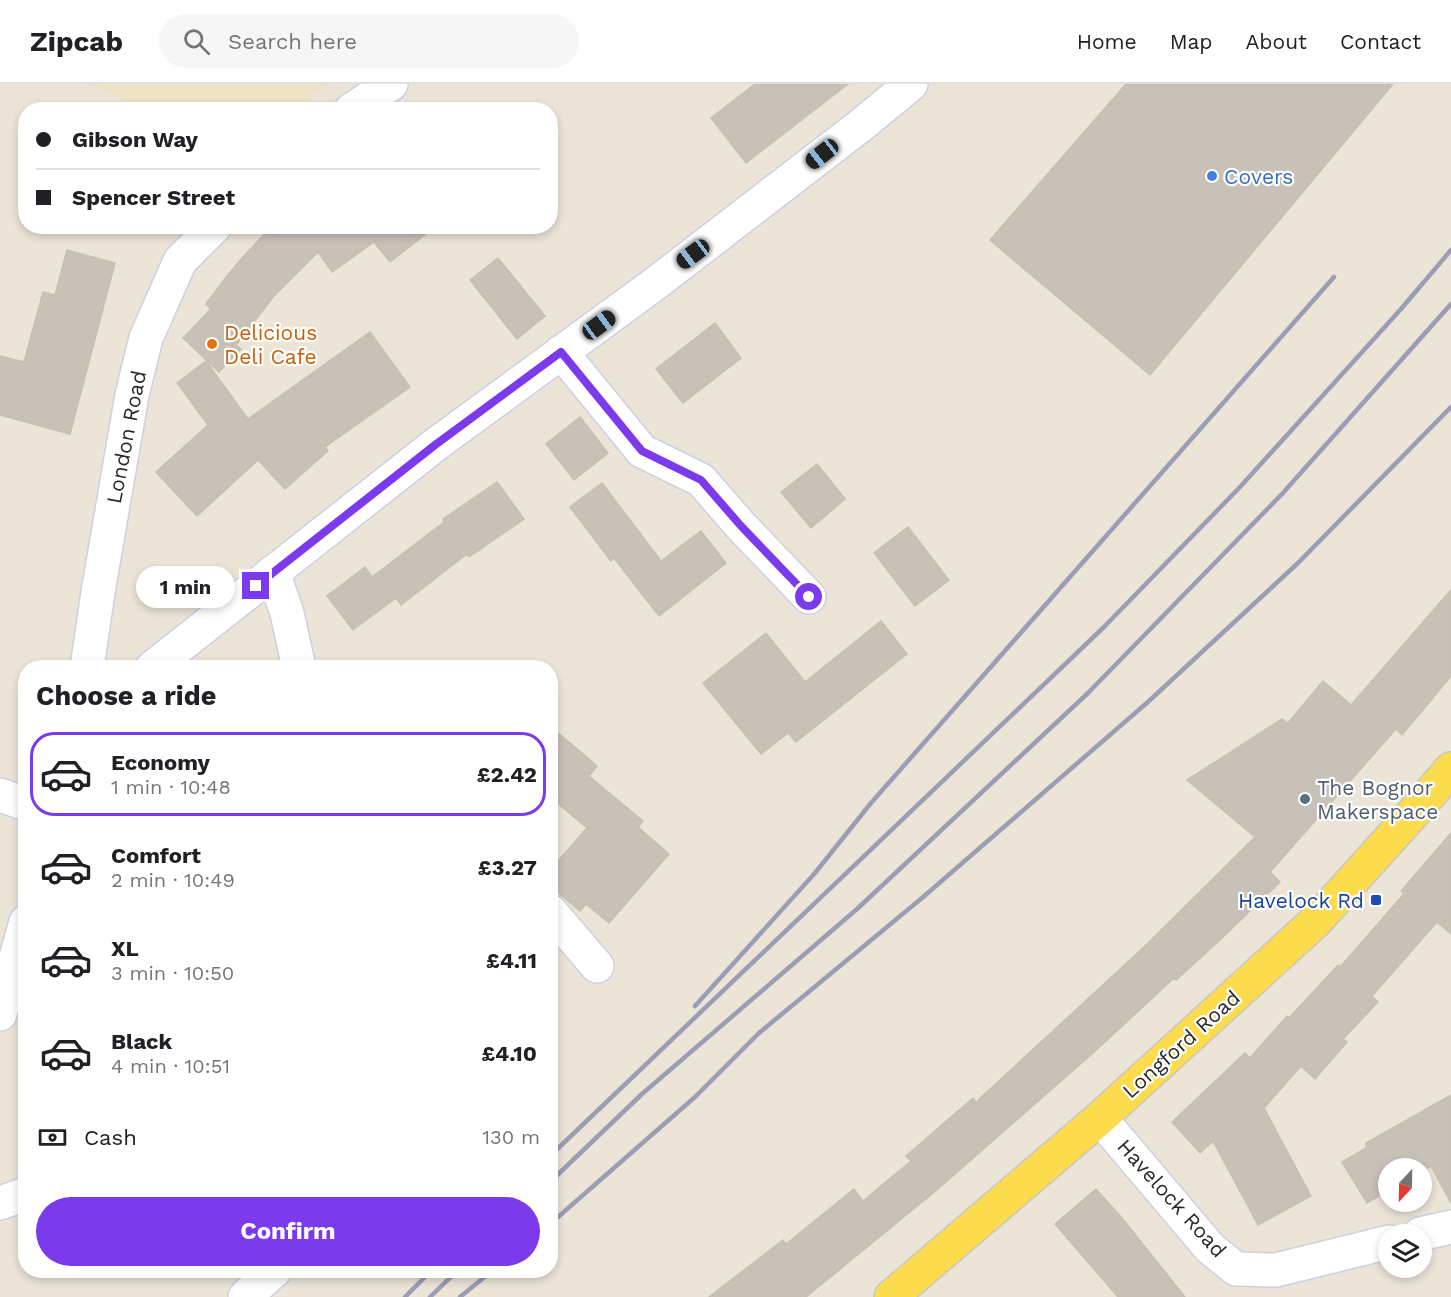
<!DOCTYPE html>
<meta charset="utf-8">
<style>
body{margin:0;font-family:"Work Sans",sans-serif;background:#f6f6f6;color:#202124;height:100vh;display:flex;flex-direction:column;font-size:22px;white-space:nowrap}
*{box-sizing:border-box;margin:0}
p{font-size:20px;color:#757577}
.icon{flex:none;width:33px;height:33px;fill:none;stroke:currentColor;stroke-width:2;stroke-linecap:round;stroke-linejoin:round}
.map{position:relative;flex:1;overflow:hidden}
.side{position:absolute;left:18px;top:576px;width:540px;height:618px;display:flex;flex-direction:column;background:#fff;border-radius:24px;box-shadow:0 3px 9px #0003}
.side>*{flex:none}
.banner{position:absolute;left:18px;top:18px;width:540px;height:132px;border-radius:24px;box-shadow:0 3px 9px #0003;display:grid;align-content:center;height:132px;padding:0 18px;background:#fff}
.needle{width:39px;rotate:202deg}
.controls{position:absolute;left:1378px;top:1074px;display:grid;gap:12px}
.controls a{display:grid;place-items:center;width:54px;height:54px;border-radius:50%;background:#fff;box-shadow:0 3px 9px #0003;font-size:30px}
.end{position:absolute;width:27px;height:27px;margin:-14px;border:8px solid #7c3aed;background:#fff;box-shadow:0 0 0 3px #fff}
.from{border-radius:50%}
.bubble{position:absolute;height:42px;border-radius:21px;background:#fff;box-shadow:0 3px 9px #0003;font-size:20px;font-weight:700;line-height:42px;text-align:center}
.car{position:absolute;width:18px;height:36px;margin:-18px -9px;border-radius:8px;box-shadow:0 0 4px 2px #0007;background:linear-gradient(#222 24%,#8ab4d8 0 40%,#222 0 76%,#8ab4d8 0 86%,#222 0)}
.banner b{display:flex;align-items:center;gap:21px;height:57px;font-size:22px}
.banner b+b{border-top:2px solid #e0e0e0}
.banner i{width:15px;height:15px;background:#202124}
ul{padding:0;list-style:none}
li{display:flex;align-items:center;gap:18px;height:84px;margin:0 12px 9px;padding:0 6px;border:3px solid transparent;border-radius:24px}
li div{flex:1}
li b{display:block;font-size:22px}
li em{font-style:normal;font-weight:700}
li.on{border-color:#7c3aed}
li>.icon{width:54px;height:54px;stroke-width:1.5}
h2{padding:0 18px;font-size:27px;line-height:72px}
.pay{display:flex;align-items:center;gap:15px;height:66px;padding:0 18px;font-size:22px}
.pay p{margin-inline-start:auto}
.cta{display:flex;gap:12px;margin-top:auto;padding:12px 18px}
.cta a{flex:1;height:69px;border-radius:36px;background:#7c3aed;color:#fff;font-size:24px;font-weight:700;line-height:69px;text-align:center}
header{display:flex;align-items:center;gap:36px;box-sizing:border-box;height:84px;padding:0 30px;background:#fff;border-bottom:2px solid #e0e0e0}
header strong{font-size:28px}
nav{display:flex;gap:33px;margin-inline-start:auto;font-size:21px}
.search{width:420px;height:54px;background:#f6f6f6;display:flex;align-items:center;gap:15px;box-sizing:border-box;padding:0 21px;border-radius:33px;color:#757577;font-size:22px}
.map>svg:first-child{display:block}
</style>
<header>
<strong>Zipcab</strong>
<div class="search"><svg class="icon" aria-label="search" viewBox="0 0 24 24"><circle cx="10" cy="10" r="6"/><path d="M15 15l6 6"/></svg>Search here</div>
<nav><a>Home</a><a>Map</a><a>About</a><a>Contact</a></nav>
</header>
<div class="map">
<svg width="1451" height="1213" viewBox="0 0 1451 1213">
<rect width="100%" height="100%" fill="#ece4d7"/>
<!-- education -->
<path fill="#efe3c5" d="M89 0H327L292 25 149 26Z"/>
<!-- building -->
<g fill="#c7c1b7" stroke="#c7c0b1" stroke-width="1.5">
<path d="M755 0H848L746 79 711 34Z"/>
<path d="M1126 0H1393L1150 291 990 156Z"/>
<path d="M272 142H436L390 178 374 158 332 188 318 168 274 212 236 261 241 265 219 288 183 254 211 225 206 220 223 197 242 174Z"/>
<path d="M67 166 115 179 70 350 0 331V272L24 278 43 208 55 211Z"/>
<path d="M498 174 545 232 517 255 470 196Z"/>
<path d="M715 239 741 274 683 319 656 285Z"/>
<path d="M370 248 410 303 325 363 328 367 285 405 258 376 197 432 156 388 208 341 177 299 206 277 248 335Z"/>
<path d="M580 333 608 369 574 396 546 360Z"/>
<path d="M817 380 845 415 811 444 781 408Z"/>
<path d="M497 398 524 435 469 473 467 470 401 521 396 514 353 546 327 512 365 483 372 493 444 438 443 435Z"/>
<path d="M602 399 661 477 701 447 726 479 659 532 614 474 611 477 570 423Z"/>
<path d="M908 443 949 496 915 522 874 469Z"/>
<path d="M1451 506V592L1402 651 1396 645 1270 788 1280 798 1219 857 1176 896 1174 894 1093 969 938 1105 806 1213H709L783 1156 786 1160 854 1105 863 1117 911 1077 906 1072 973 1014 976 1018 1144 863 1255 753 1187 696 1282 635 1288 639 1323 597 1351 621Z"/>
<path d="M881 537 907 570 796 658 788 649 761 670 703 599 766 549 805 598Z"/>
<path d="M550 642 597 682 589 692 643 737 638 743 669 770 609 839 586 820 580 827 550 802V786L587 744 550 713Z"/>
<path d="M1451 749V850L1437 838 1372 912 1378 918 1343 955 1347 958 1315 995 1301 982 1264 1024 1311 1112 1258 1141 1213 1057 1200 1069 1172 1038 1245 969 1250 974 1287 932 1289 934 1338 881 1340 883 1404 810 1401 807Z"/>
<path d="M1451 1011V1119L1431 1082 1422 1088V1084H1389V1106L1367 1119 1342 1078 1366 1064V1059Z"/>
<path d="M1096 1105 1122 1134 1185 1213H1118L1055 1140Z"/>
</g>
<g fill="none" stroke-linecap="round" stroke-linejoin="round">
<!-- minor casing -->
<g stroke="#cdd0e2" stroke-width="36">
<g id="minor">
<path d="M351 26 391 0"/>
<path d="M561 268 642 367 701 396 741 442 809 513"/>
<path d="M273 488 287 529 299 584"/>
<path d="M87 584 98 508 132 311 146 254 180 177 215 142"/>
<path d="M152 584 435 361 656 199 860 42 911 0"/>
<path d="M0 711 26 720"/>
<path d="M550 827 597 882"/>
<path d="M0 930 26 838"/>
<path d="M1100 1034 1210 1164 1236 1185 1276 1186 1389 1158"/>
<path d="M0 1119 26 1110"/>
<path d="M1420 1150 1451 1143"/>
<path d="M245 1213 275 1186"/>
</g>
</g>
<!-- major casing -->
<g stroke="#c7c7c7" stroke-width="36">
<path id="major" d="M891 1213 1100 1034 1316 837 1416 726 1451 685"/>
</g>
<!-- minor -->
<use href="#minor" stroke="#fff" stroke-width="33"/>
<!-- major -->
<use href="#major" stroke="#fcdb4c" stroke-width="33"/>
<!-- rail -->
<g stroke="#9a9db4" stroke-width="4.5">
<path d="M695 922 815 789 871 719 1334 193"/>
<path d="M550 1072 1104 543 1240 403 1401 225 1451 166"/>
<path d="M550 1098 642 1010 857 825 1088 609 1282 410 1451 220"/>
<path d="M550 1140 695 1013 759 949 922 814 1149 617 1298 479 1451 323"/>
<path d="M405 1213 432 1186"/>
<path d="M430 1213 458 1186"/>
<path d="M460 1213 493 1186"/>
</g>
</g>
<g fill="none" stroke-linecap="round" stroke-linejoin="round">
<!-- route -->
<path stroke="#7c3aed" stroke-width="8" d="M256 502 435 361 561 268 642 367 701 396 741 442 809 513"/>
</g>
<!-- markers -->
<circle fill="#3f7fe0" stroke="#fff" stroke-width="2" cx="1212" cy="92" r="6"/>
<circle fill="#e8710a" stroke="#fff" stroke-width="2" cx="212" cy="260" r="6"/>
<circle fill="#5c6f8a" stroke="#fff" stroke-width="2" cx="1305" cy="715" r="6"/>
<rect fill="#1a4fb4" stroke="#fff" stroke-width="2" x="1370" y="810" width="12" height="12" rx="3"/>
<g text-anchor="middle" dominant-baseline="central" stroke-width="4.5" stroke-linejoin="round" paint-order="stroke">
<!-- shop labels -->
<g font-size="21" fill="#366cbe" stroke="#fff" text-anchor="start">
<text x="1224" y="92">Covers</text>
</g>
<!-- food labels -->
<g font-size="21" fill="#c56008" stroke="#fff" text-anchor="start">
<text x="224" y="248">Delicious<tspan x="224" dy="24">Deli Cafe</tspan></text>
</g>
<!-- street labels -->
<g font-size="21" fill="#282828" stroke="#fff">
<text transform="translate(126 353) rotate(-79)">London Road</text>
<text transform="translate(1181 960) rotate(-42)">Longford Road</text>
<text transform="translate(1172 1114) rotate(48)">Havelock Road</text>
</g>
<!-- service labels -->
<g font-size="21" fill="#4e5e75" stroke="#fff" text-anchor="start">
<text x="1317" y="703">The Bognor<tspan x="1317" dy="24">Makerspace</tspan></text>
</g>
<!-- transit labels -->
<g font-size="21" fill="#164399" stroke="#fff" text-anchor="end">
<text x="1364" y="816">Havelock Rd</text>
</g>
</g>
</svg>
<div class="controls">
<a><svg class="needle" viewBox="-14 -14 28 28"><path d="M0-13l5 13h-10z" fill="#e53935"/><path d="M0 13l5-13h-10z" fill="#757577"/></svg></a>
<a><svg class="icon" aria-label="layers" viewBox="0 0 24 24"><path d="M12 4l9 5-9 5-9-5zM3 14l9 5 9-5"/></svg></a>
</div>
<i class="end from" style="left:809px;top:513px"></i>
<i class="end" style="left:256px;top:502px"></i>
<div class="bubble" style="left:136px;top:482px;width:99px">1 min</div>
<i class="car" style="left:822px;top:70px;rotate:232deg"></i>
<i class="car" style="left:693px;top:170px;rotate:233deg"></i>
<i class="car" style="left:599px;top:241px;rotate:54deg"></i>
<div class="banner">
<b><i class="from"></i>Gibson Way</b>
<b><i></i>Spencer Street</b>
</div>
<section class="side">
<h2>Choose a ride</h2>
<ul>
<li class="on"><svg class="icon" aria-label="car" viewBox="0 0 24 24"><path d="M5 17H2v-5l4-1 3-4h7l3 4 3 1v5h-3M9 17h6M6 11h13"/><circle cx="7" cy="17" r="2"/><circle cx="17" cy="17" r="2"/></svg><div><b>Economy</b><p>1 min · 10:48</p></div><em>£2.42</em></li>
<li><svg class="icon" aria-label="car" viewBox="0 0 24 24"><path d="M5 17H2v-5l4-1 3-4h7l3 4 3 1v5h-3M9 17h6M6 11h13"/><circle cx="7" cy="17" r="2"/><circle cx="17" cy="17" r="2"/></svg><div><b>Comfort</b><p>2 min · 10:49</p></div><em>£3.27</em></li>
<li><svg class="icon" aria-label="car" viewBox="0 0 24 24"><path d="M5 17H2v-5l4-1 3-4h7l3 4 3 1v5h-3M9 17h6M6 11h13"/><circle cx="7" cy="17" r="2"/><circle cx="17" cy="17" r="2"/></svg><div><b>XL</b><p>3 min · 10:50</p></div><em>£4.11</em></li>
<li><svg class="icon" aria-label="car" viewBox="0 0 24 24"><path d="M5 17H2v-5l4-1 3-4h7l3 4 3 1v5h-3M9 17h6M6 11h13"/><circle cx="7" cy="17" r="2"/><circle cx="17" cy="17" r="2"/></svg><div><b>Black</b><p>4 min · 10:51</p></div><em>£4.10</em></li>
</ul>
<div class="pay"><svg class="icon" aria-label="cash" viewBox="0 0 24 24"><path d="M3 7h18v10H3z"/><circle cx="12" cy="12" r="2"/></svg>Cash<p>130 m</p></div>
<div class="cta"><a>Confirm</a></div>
</section>
</div>
